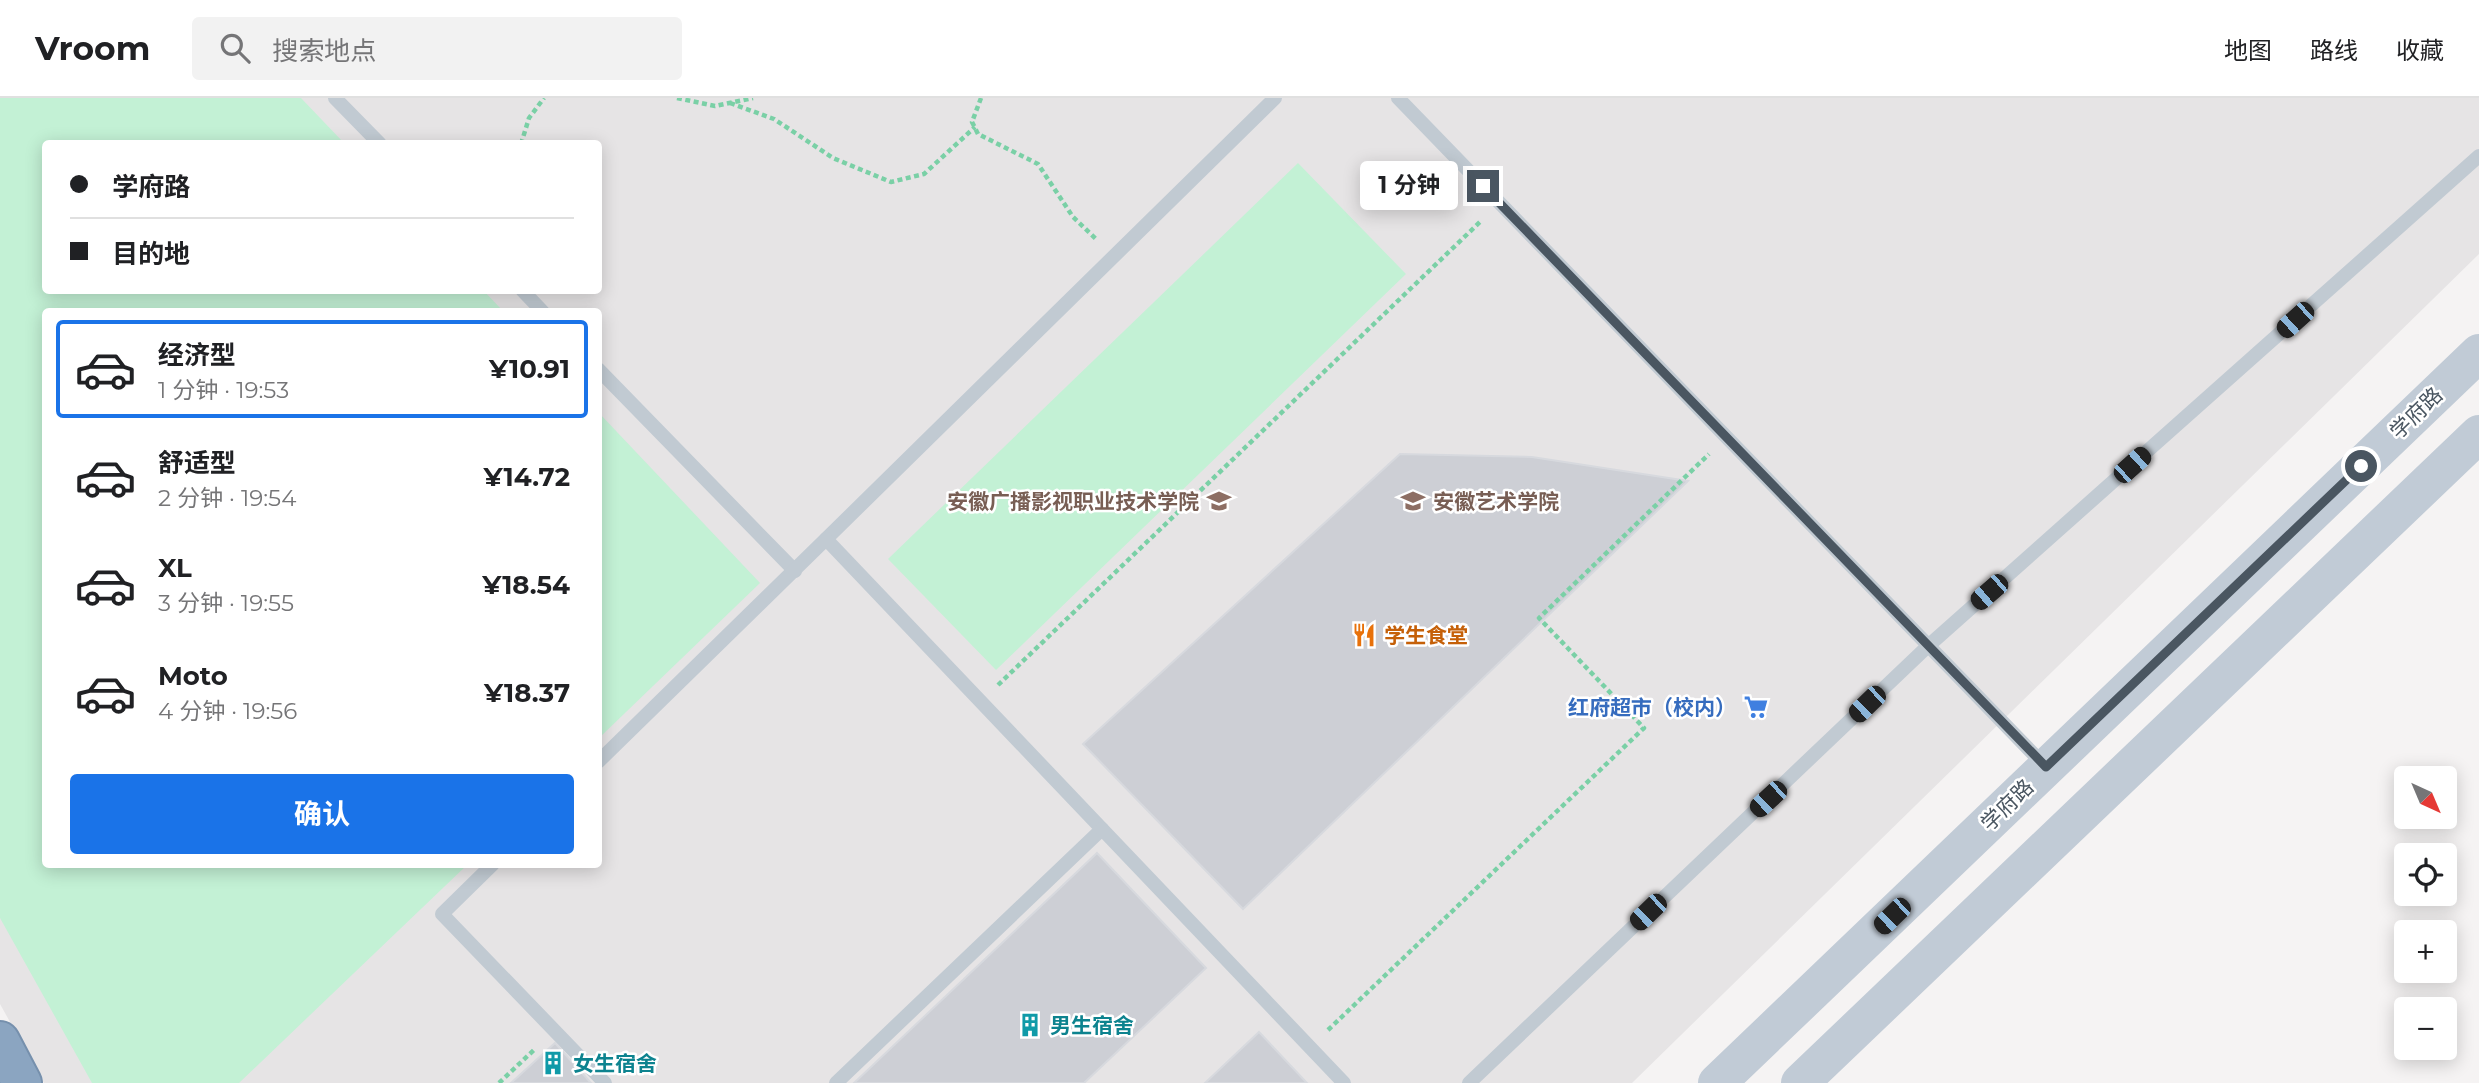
<!DOCTYPE html>
<html lang="zh">
<meta charset="utf-8">
<style>
body{margin:0;font-family:Montserrat,"Noto Sans SC",sans-serif;background:#f2f2f2;color:#202124;height:100vh;display:flex;flex-direction:column;font-size:26px;white-space:nowrap}
*{box-sizing:border-box;margin:0}
p{font-size:23px;color:#757577}
.icon{flex:none;width:38px;height:38px;fill:none;stroke:currentColor;stroke-width:2;stroke-linecap:round;stroke-linejoin:round}
.map{position:relative;flex:1;overflow:hidden}
.side{position:absolute;left:42px;top:210px;width:560px;height:560px;display:flex;flex-direction:column;background:#fff;border-radius:7px;box-shadow:0 4px 18px #0003}
.side>*{flex:none}
.guide{position:absolute;left:42px;top:42px;width:560px;height:154px;border-radius:7px;box-shadow:0 4px 18px #0003;display:grid;align-content:center;height:154px;padding:0 28px;background:#fff}
.needle{width:46px;rotate:136deg}
.controls{position:absolute;left:2394px;top:668px;display:grid;gap:14px}
.controls a{display:grid;place-items:center;width:63px;height:63px;border-radius:7px;background:#fff;box-shadow:0 4px 18px #0003;font-size:35px}
.end{position:absolute;width:32px;height:32px;margin:-16px;border:9px solid #4a5661;background:#fff;box-shadow:0 0 0 4px #fff}
.from{border-radius:50%}
.bubble{position:absolute;height:49px;border-radius:7px;background:#fff;box-shadow:0 4px 18px #0003;font-size:23px;font-weight:700;line-height:49px;text-align:center}
.car{position:absolute;width:21px;height:42px;margin:-21px -10px;border-radius:9px;box-shadow:0 0 5px 2px #0007;background:linear-gradient(#222 24%,#8ab4d8 0 40%,#222 0 76%,#8ab4d8 0 86%,#222 0)}
.guide b{display:flex;align-items:center;gap:24px;height:66px;font-size:26px}
.guide b+b{border-top:2px solid #e0e0e0}
.guide i{width:18px;height:18px;background:#202124}
ul{padding:12px 0 0;list-style:none}
li{display:flex;align-items:center;gap:21px;height:98px;margin:0 14px 10px;padding:0 14px;border:4px solid transparent;border-radius:7px}
li div{flex:1}
li b{display:block;font-size:26px}
li em{font-style:normal;font-weight:700}
li.on{border-color:#1a73e8}
li>.icon{width:63px;height:63px;stroke-width:1.5}
.button{display:flex;gap:14px;margin-top:auto;padding:14px 28px}
.button a{flex:1;height:80px;border-radius:7px;background:#1a73e8;color:#fff;font-size:28px;font-weight:700;line-height:80px;text-align:center}
header{display:flex;align-items:center;gap:42px;box-sizing:border-box;height:98px;padding:0 35px;background:#fff;border-bottom:2px solid #e0e0e0}
header strong{font-size:33px}
nav{display:flex;gap:38px;margin-inline-start:auto;font-size:24px}
.search{width:490px;height:63px;background:#f2f2f2;display:flex;align-items:center;gap:18px;box-sizing:border-box;padding:0 24px;border-radius:7px;color:#757577;font-size:26px}
.map>svg:first-child{display:block}
</style>
<header>
<strong>Vroom</strong>
<div class="search"><svg class="icon" aria-label="search" viewBox="0 0 24 24"><circle cx="10" cy="10" r="6"/><path d="M15 15l6 6"/></svg>搜索地点</div>
<nav><a>地图</a><a>路线</a><a>收藏</a></nav>
</header>
<div class="map">
<svg width="2479" height="985" viewBox="0 0 2479 985">
<rect width="100%" height="100%" fill="#f5f3f3"/>
<!-- education -->
<path fill="#e6e4e5" fill-rule="evenodd" d="M0 0H2479V156L1632 985H44L0 906ZM46 46H598V192H46ZM46 214H598V766H46Z"/>
<!-- green -->
<g fill="#c3f1d5">
<path d="M0 0H301L344 45 46 46V192H483L503 213 46 214V766L467 767 239 985H92L0 820Z"/>
<path d="M1298 65 1406 176 996 572 888 461Z"/>
<path d="M599 315 760 485 599 640Z"/>
</g>
<!-- building -->
<g fill="#cdcfd5" stroke="#d7d9de" stroke-width="2">
<path d="M1400 356 1532 359 1688 383 1243 811 1083 646Z"/>
<path d="M1097 755 1206 870 1084 985H854Z"/>
<path d="M1259 934 1307 985H1205Z"/>
<path d="M555 945 591 985H511Z"/>
</g>
<g fill="none" stroke-linecap="round" stroke-linejoin="round">
<!-- highway casing -->
<g stroke="#7690ad" stroke-width="42">
<path id="highway" d="M0 943 22 985"/>
</g>
<!-- path -->
<g stroke="#7ad0a6" stroke-width="4.5" stroke-dasharray="5 3.5" stroke-linecap="butt">
<path d="M677 0 715 8 753 0"/>
<path d="M981 0 972 24 978 36 1038 66 1073 119 1096 141"/>
<path d="M730 5 774 21 833 60 891 84 924 76 975 29"/>
<path d="M521 46 529 20 544 0"/>
<path d="M998 587 1481 123"/>
<path d="M1328 932 1644 630 1539 520 1709 356"/>
<path d="M499 985 536 950"/>
</g>
<!-- lane -->
<g stroke="#c1cad2" stroke-width="14">
<path d="M335 0 380 46"/>
<path d="M1398 0 2045 668"/>
<path d="M522 192 543 214"/>
<path d="M598 271 795 473"/>
<path d="M826 441 1275 0"/>
<path d="M598 664 826 441 1102 731 836 985"/>
<path d="M1102 731 1344 985"/>
<path d="M493 766 442 816 605 985"/>
<path d="M1469 985 1927 549 2479 58"/>
</g>
<!-- secondary -->
<g stroke="#c1cbd6" stroke-width="38">
<path d="M1717 985 2479 255"/>
<path d="M1800 985 2479 336"/>
</g>
<!-- highway -->
<use href="#highway" stroke="#8ba5c1" stroke-width="38"/>
</g>
<g fill="none" stroke-linecap="round" stroke-linejoin="round">
<!-- route -->
<path stroke="#4a5661" stroke-width="9" d="M1483 88 2046 669 2361 368"/>
</g>
<!-- icons -->
<defs>
<g id="school-bare" transform="scale(1.89)"><path d="M0-5L7-2L0 1L-7-2ZM-4 1L0 2.5L4 1V4Q0 6-4 4Z" fill="#8d6e63" stroke="#fff" stroke-width="2.5" paint-order="stroke"/></g>
<g id="university-bare" transform="scale(1.89)"><path d="M0-5L7-2L0 1L-7-2ZM-4 1L0 2.5L4 1V4Q0 6-4 4Z" fill="#8d6e63" stroke="#fff" stroke-width="2.5" paint-order="stroke"/></g>
<g id="restaurant-bare" transform="scale(1.89)"><path d="M-5-6h1v4h1v-4h1v4h1v-4h1v5L-1.5 .5V6h-2V.5L-5-1ZM5-6V6H3V1.5H1.5Q1.5-4 5-6Z" fill="#e8710a" stroke="#fff" stroke-width="2.5" paint-order="stroke"/></g>
<g id="supermarket-bare" transform="scale(1.89)"><path d="M-6-5.5h2.5l.6 2H6L4.5 2H-2.5L-4.4-4H-6ZM-1.5 3.2a1.3 1.3 0 1 0 .1 0ZM3 3.2a1.3 1.3 0 1 0 .1 0Z" fill="#3f7fe0" stroke="#fff" stroke-width="2.5" paint-order="stroke"/></g>
<g id="building-bare" transform="scale(1.89)"><path d="M-4-6H4V6H1V3H-1V6H-4ZM-2.5-4.3h1.7v1.8h-1.7ZM.8-4.3h1.7v1.8H.8ZM-2.5-1h1.7V.8h-1.7ZM.8-1h1.7V.8H.8Z" fill="#0f9aa8" stroke="#fff" stroke-width="2.5" paint-order="stroke"/></g>
</defs>
<g fill-rule="evenodd">
<use href="#school-bare" x="1219" y="403"/>
<use href="#university-bare" x="1413" y="403"/>
<use href="#restaurant-bare" x="1364" y="537"/>
<use href="#supermarket-bare" x="1756" y="609"/>
<use href="#building-bare" x="1030" y="927"/>
<use href="#building-bare" x="553" y="965"/>
</g>
<g text-anchor="middle" dominant-baseline="central" stroke-width="5" stroke-linejoin="round" paint-order="stroke">
<!-- street labels -->
<g font-size="21" fill="#4a5661" stroke="#fff">
<text transform="translate(2416 315) rotate(-44)">学府路</text>
<text transform="translate(2007 707) rotate(-44)">学府路</text>
</g>
<!-- education labels -->
<g font-size="21" font-weight="bold" fill="#785e54" stroke="#fff" text-anchor="end">
<text x="1199" y="403">安徽广播影视职业技术学院</text>
<text x="1433" y="403" text-anchor="start">安徽艺术学院</text>
</g>
<!-- food labels -->
<g font-size="21" font-weight="bold" fill="#c56008" stroke="#fff" text-anchor="start">
<text x="1384" y="537">学生食堂</text>
</g>
<!-- shop labels -->
<g font-size="21" font-weight="bold" fill="#366cbe" stroke="#fff" text-anchor="end">
<text x="1736" y="609">红府超市（校内）</text>
</g>
<!-- culture labels -->
<g font-size="21" font-weight="bold" fill="#0d838f" stroke="#fff" text-anchor="start">
<text x="1050" y="927">男生宿舍</text>
<text x="573" y="965">女生宿舍</text>
</g>
</g>
</svg>
<div class="controls">
<a><svg class="needle" viewBox="-14 -14 28 28"><path d="M0-13l5 13h-10z" fill="#e53935"/><path d="M0 13l5-13h-10z" fill="#757577"/></svg></a>
<a><svg class="icon" aria-label="locate" viewBox="0 0 24 24"><circle cx="12" cy="12" r="6"/><path d="M12 2v4M12 18v4M2 12h4M18 12h4"/></svg></a>
<a>+</a>
<a>−</a>
</div>
<i class="end from" style="left:2361px;top:368px"></i>
<i class="end" style="left:1483px;top:88px"></i>
<div class="bubble" style="left:1360px;top:63px;width:98px">1 分钟</div>
<i class="car" style="left:2295px;top:222px;rotate:228deg"></i>
<i class="car" style="left:2132px;top:367px;rotate:48deg"></i>
<i class="car" style="left:1989px;top:494px;rotate:229deg"></i>
<i class="car" style="left:1867px;top:606px;rotate:226deg"></i>
<i class="car" style="left:1768px;top:701px;rotate:227deg"></i>
<i class="car" style="left:1648px;top:814px;rotate:226deg"></i>
<i class="car" style="left:1892px;top:818px;rotate:226deg"></i>
<div class="guide">
<b><i class="from"></i>学府路</b>
<b><i></i>目的地</b>
</div>
<section class="side">
<ul>
<li class="on"><svg class="icon" aria-label="car" viewBox="0 0 24 24"><path d="M5 17H2v-5l4-1 3-4h7l3 4 3 1v5h-3M9 17h6M6 11h13"/><circle cx="7" cy="17" r="2"/><circle cx="17" cy="17" r="2"/></svg><div><b>经济型</b><p>1 分钟 · 19:53</p></div><em>¥10.91</em></li>
<li><svg class="icon" aria-label="car" viewBox="0 0 24 24"><path d="M5 17H2v-5l4-1 3-4h7l3 4 3 1v5h-3M9 17h6M6 11h13"/><circle cx="7" cy="17" r="2"/><circle cx="17" cy="17" r="2"/></svg><div><b>舒适型</b><p>2 分钟 · 19:54</p></div><em>¥14.72</em></li>
<li><svg class="icon" aria-label="car" viewBox="0 0 24 24"><path d="M5 17H2v-5l4-1 3-4h7l3 4 3 1v5h-3M9 17h6M6 11h13"/><circle cx="7" cy="17" r="2"/><circle cx="17" cy="17" r="2"/></svg><div><b>XL</b><p>3 分钟 · 19:55</p></div><em>¥18.54</em></li>
<li><svg class="icon" aria-label="car" viewBox="0 0 24 24"><path d="M5 17H2v-5l4-1 3-4h7l3 4 3 1v5h-3M9 17h6M6 11h13"/><circle cx="7" cy="17" r="2"/><circle cx="17" cy="17" r="2"/></svg><div><b>Moto</b><p>4 分钟 · 19:56</p></div><em>¥18.37</em></li>
</ul>
<div class="button"><a>确认</a></div>
</section>
</div>
